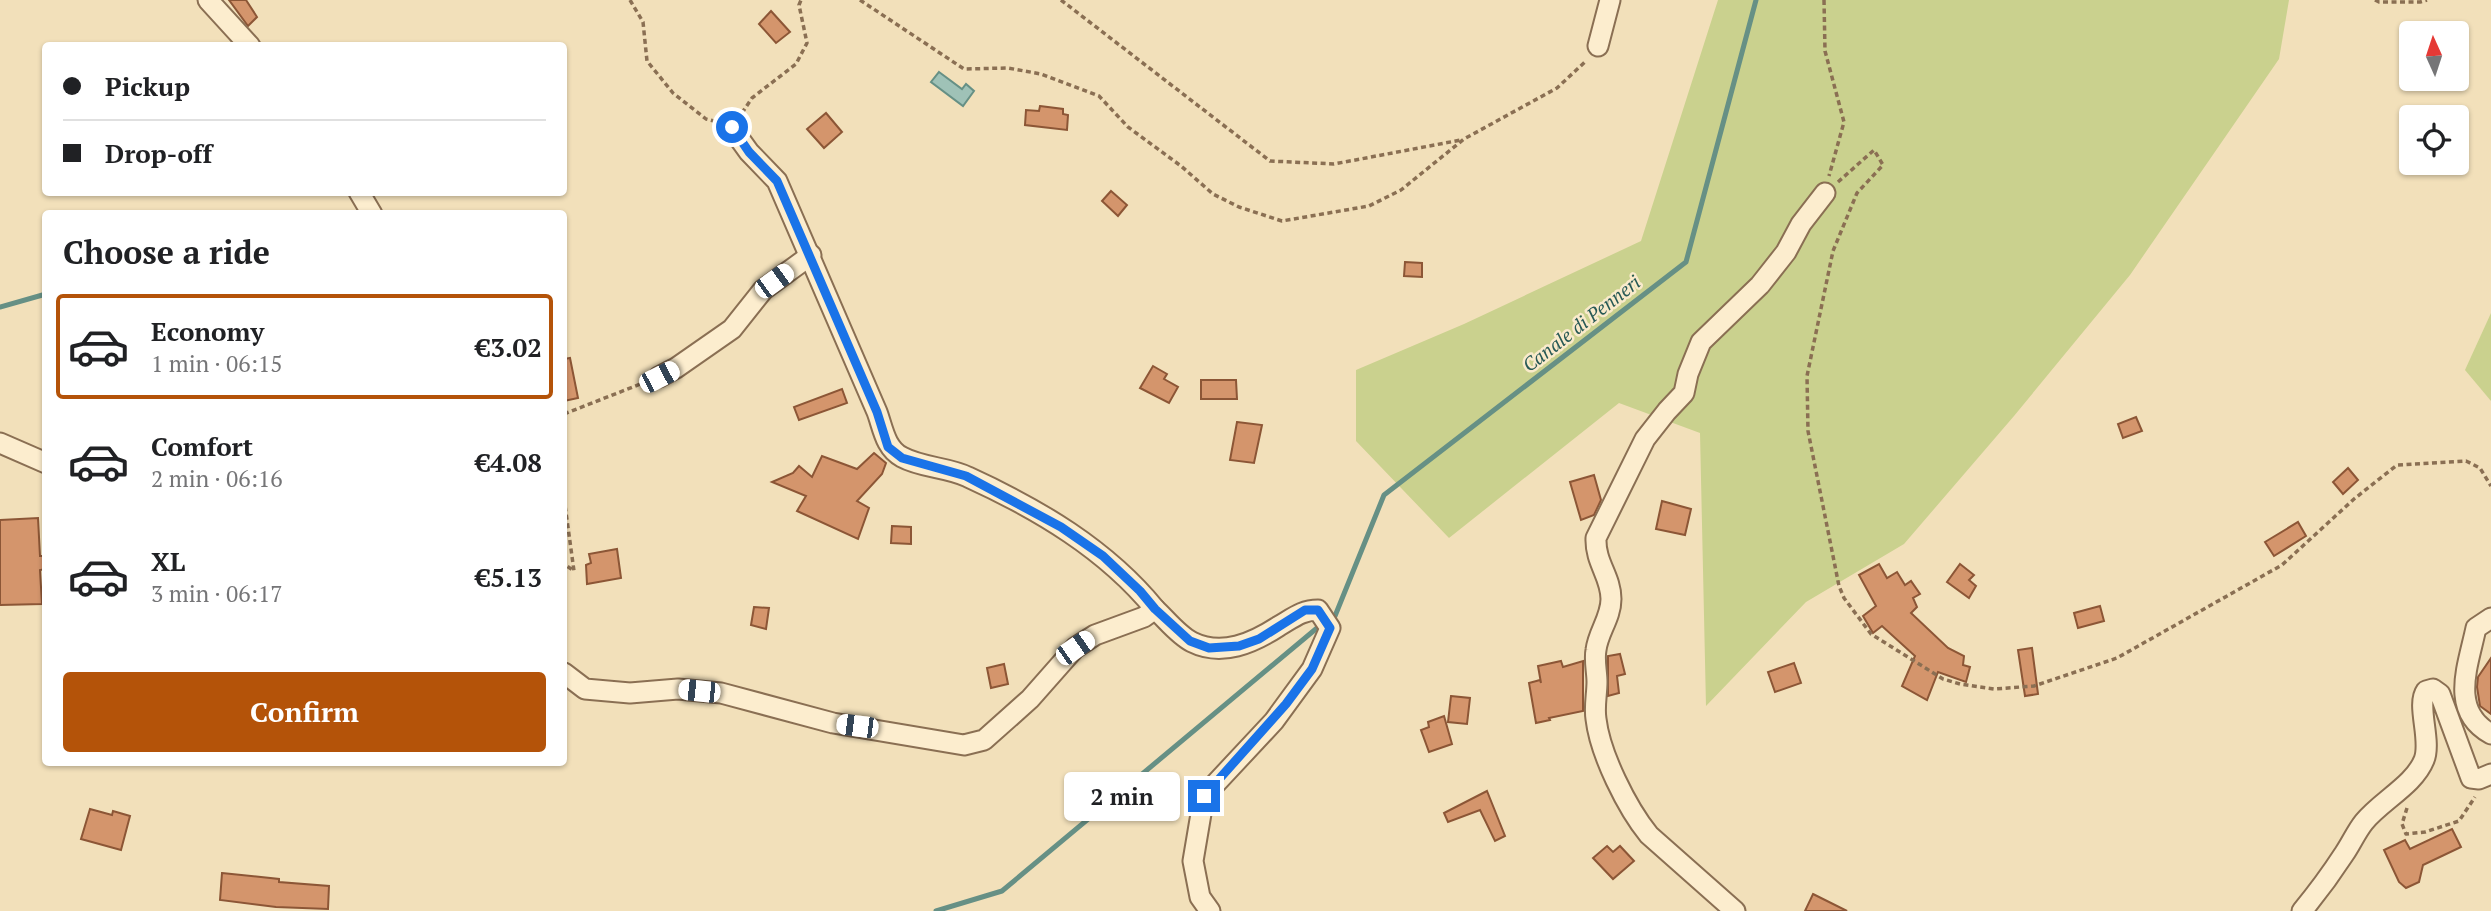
<!DOCTYPE html>
<meta charset="utf-8">
<style>
body{margin:0;font-family:"PT Serif",serif;background:#f2f2f2;color:#202124;height:100vh;display:flex;flex-direction:column;font-size:26px;white-space:nowrap}
*{box-sizing:border-box;margin:0}
p{font-size:23px;color:#757577}
.icon{flex:none;width:38px;height:38px;fill:none;stroke:currentColor;stroke-width:2;stroke-linecap:round;stroke-linejoin:round}
.map{position:relative;flex:1;overflow:hidden}
.details{position:absolute;left:42px;top:210px;width:525px;height:556px;display:flex;flex-direction:column;background:#fff;border-radius:7px;box-shadow:0 2px 5px #0004}
.details>*{flex:none}
.banner{position:absolute;left:42px;top:42px;width:525px;height:154px;border-radius:7px;box-shadow:0 2px 5px #0004;display:grid;align-content:center;height:154px;padding:0 21px;background:#fff}
.needle{width:46px;rotate:357deg}
.controls{position:absolute;left:2399px;top:21px;display:grid;gap:14px}
.controls a{display:grid;place-items:center;width:70px;height:70px;border-radius:7px;background:#fff;box-shadow:0 2px 5px #0004;font-size:35px}
.end{position:absolute;width:32px;height:32px;margin:-16px;border:9px solid #1a73e8;background:#fff;box-shadow:0 0 0 4px #fff}
.from{border-radius:50%}
.bubble{position:absolute;height:49px;border-radius:7px;background:#fff;box-shadow:0 2px 5px #0004;font-size:23px;font-weight:800;line-height:49px;text-align:center}
.car{position:absolute;width:21px;height:42px;margin:-21px -10px;border-radius:9px;box-shadow:0 0 5px 2px #0007;background:linear-gradient(#fff 24%,#345 0 40%,#fff 0 76%,#345 0 86%,#fff 0)}
.banner b{display:flex;align-items:center;gap:24px;height:66px;font-size:26px}
.banner b+b{border-top:2px solid #e0e0e0}
.banner i{width:18px;height:18px;background:#202124}
ul{padding:0;list-style:none}
li{display:flex;align-items:center;gap:21px;height:105px;margin:0 14px 10px;padding:0 7px;border:4px solid transparent;border-radius:7px}
li div{flex:1}
li b{display:block;font-size:26px}
li em{font-style:normal;font-weight:800}
li.active{border-color:#b45309}
li>.icon{width:63px;height:63px;stroke-width:1.5}
h2{padding:0 21px;font-size:32px;line-height:84px}
.primary-button{display:flex;gap:14px;margin-top:auto;padding:14px 21px}
.primary-button a{flex:1;height:80px;border-radius:7px;background:#b45309;color:#fff;font-size:28px;font-weight:800;line-height:80px;text-align:center}
.map>svg:first-child{display:block}
</style>
<div class="map">
<svg width="2491" height="911" viewBox="0 0 2491 911">
<rect width="100%" height="100%" fill="#f2e0ba"/>
<!-- green -->
<g fill="#cad18e">
<path d="M1718 0H2289L2279 59 2130 275 2014 416 1904 544 1806 602 1706 706 1700 433 1619 403 1449 538 1356 441V370L1464 324 1641 241Z"/>
<path d="M2491 313V401L2465 370Z"/>
</g>
<!-- water -->
<path fill="#9fc2b7" stroke="#669085" stroke-width="2" d="M939 72 962 89 966 84 974 91 963 106 931 82Z"/>
<g fill="none" stroke-linecap="round" stroke-linejoin="round">
<!-- stream -->
<g stroke="#669085" stroke-width="5">
<path d="M0 307 46 294"/>
<path d="M1335 616 1384 495 1686 262 1756 0"/>
<path d="M936 911 1002 891 1317 628"/>
</g>
</g>
<!-- building -->
<g fill="#d4956c" stroke="#8c5636" stroke-width="2">
<path d="M229 0H246L257 17 248 26Z"/>
<path d="M771 11 790 32 776 43 759 24Z"/>
<path d="M1040 106 1063 109V114L1068 115 1067 130 1025 125 1026 110 1039 111Z"/>
<path d="M826 113 842 132 824 148 807 129Z"/>
<path d="M1111 191 1127 205 1118 216 1102 201Z"/>
<path d="M1405 262 1422 263V277L1404 276Z"/>
<path d="M570 358 578 398 564 401V359Z"/>
<path d="M1153 366 1167 374 1164 379 1178 387 1169 403 1140 388Z"/>
<path d="M1201 380H1236L1237 399H1201Z"/>
<path d="M842 389 847 403 799 420 794 407Z"/>
<path d="M2136 417 2142 431 2123 438 2118 424Z"/>
<path d="M1237 422 1262 425 1254 463 1230 460Z"/>
<path d="M874 453 886 463 882 474 857 501 869 508 858 539 797 511 806 496 772 482 793 473 799 466 812 477 822 456 857 469Z"/>
<path d="M2348 468 2358 480 2343 494 2333 482Z"/>
<path d="M1594 475 1601 500 1594 515 1581 520 1570 482Z"/>
<path d="M1662 501 1691 509 1685 535 1656 529Z"/>
<path d="M38 518 40 556H46V569L40 570 42 604 0 605V520Z"/>
<path d="M2298 522 2306 536 2274 556 2265 542Z"/>
<path d="M892 526 911 527V544L891 543Z"/>
<path d="M617 549 621 578 587 584 586 565 591 563 589 554Z"/>
<path d="M1879 564 1887 578 1897 572 1905 585 1911 581 1920 594 1913 598 1917 607 1911 613 1948 648 1964 656 1963 665 1970 667 1966 682 1938 672 1927 700 1902 686 1915 656 1882 626 1873 633 1863 616 1876 606 1859 575Z"/>
<path d="M1960 564 1974 575 1969 580 1976 586 1969 598 1947 582Z"/>
<path d="M2100 606 2104 621 2078 628 2074 613Z"/>
<path d="M754 607 769 608 766 629 751 625Z"/>
<path d="M2032 648 2038 694 2025 696 2018 650Z"/>
<path d="M1620 654 1625 674 1617 676 1619 693 1608 696V656Z"/>
<path d="M2491 658V714L2480 706 2477 687 2478 677Z"/>
<path d="M1561 661 1563 667 1583 661V711L1549 718 1550 720 1536 723 1529 683 1540 680 1541 683 1538 666Z"/>
<path d="M1794 663 1801 683 1775 692 1768 672Z"/>
<path d="M1004 664 1008 684 991 688 987 668Z"/>
<path d="M1451 696 1470 698 1467 724 1448 722Z"/>
<path d="M1444 716 1452 744 1429 752 1421 730 1429 727 1428 722Z"/>
<path d="M1487 791 1505 836 1495 841 1480 810 1448 822 1444 813Z"/>
<path d="M90 809 112 815 113 811 130 816 121 850 81 839Z"/>
<path d="M2452 829 2461 847 2423 865 2419 882 2406 888 2399 882 2384 850 2405 840 2410 849Z"/>
<path d="M1607 846 1613 852 1620 846 1634 861 1613 879 1593 858Z"/>
<path d="M222 873 279 879V882L329 886 328 909 276 907 220 900Z"/>
<path d="M1813 894 1847 911H1805Z"/>
</g>
<g fill="none" stroke-linecap="round" stroke-linejoin="round">
<!-- street casing -->
<g stroke="#8a6f53" stroke-width="23">
<g id="street">
<path d="M208 0 250 46"/>
<path d="M1598 46 1610 0"/>
<path d="M731 127 749 152 777 181 877 412C883 428 885 448 902 457 922 468 948 467 968 477 1038 509 1106 549 1155 609"/>
<path d="M359 192 372 214"/>
<path d="M659 377 676 368 732 329 763 290 811 255"/>
<path d="M0 443 46 463"/>
<path d="M2491 618 2476 628C2468 666 2449 711 2491 734"/>
<path d="M564 673 585 689 630 693 678 689 721 693 833 723 964 745 984 740 1030 699 1075 648 1095 635 1144 617 1155 609C1166 619 1178 635 1192 642 1222 657 1253 643 1279 626 1293 618 1302 610 1318 610L1330 628 1312 669 1274 721 1204 796 1193 861 1200 897 1210 911"/>
<path d="M1735 911 1649 835C1627 808 1600 754 1596 719 1594 707 1597 694 1597 682 1597 672 1594 660 1596 650 1598 632 1611 618 1611 599 1611 576 1595 563 1596 538L1645 439 1667 411 1684 393 1688 374 1701 342 1760 285 1786 252 1801 224 1825 193"/>
<path d="M2302 911C2317 893 2331 874 2344 854 2351 844 2356 832 2364 822 2381 801 2414 785 2424 760 2432 741 2416 705 2426 691L2433 689 2440 694 2471 778 2479 779 2491 774"/>
</g>
</g>
<!-- path -->
<g stroke="#8a6f53" stroke-width="3.5" stroke-dasharray="5 3.5" stroke-linecap="butt">
<path d="M630 0 643 22 647 61 673 93 706 119 714 121"/>
<path d="M860 0 964 69 1008 68 1041 74 1099 96 1128 127 1181 166 1213 194 1239 207 1282 221 1369 206 1401 190 1464 139 1557 88 1586 61"/>
<path d="M1061 0 1270 161 1334 164 1461 140"/>
<path d="M1824 0 1825 51 1844 122 1829 176"/>
<path d="M2375 0 2379 2H2420L2427 0"/>
<path d="M742 113 752 98 796 64 807 43 799 5 801 0"/>
<path d="M1838 182 1874 150 1883 165 1857 193 1833 251 1807 376 1808 431 1839 586 1844 598 1871 634 1943 679 1960 684 1994 689 2034 686 2117 658 2282 565 2354 499 2397 465 2466 461 2480 468 2491 486"/>
<path d="M564 414 643 383"/>
<path d="M564 498 574 571 564 564"/>
<path d="M2407 808 2402 824 2406 834 2425 832 2459 821 2475 797"/>
</g>
<!-- street -->
<use href="#street" stroke="#fcedce" stroke-width="19"/>
</g>
<g fill="none" stroke-linecap="round" stroke-linejoin="round">
<!-- route -->
<path stroke="#1a73e8" stroke-width="9" d="M732 127 749 152 777 181 877 412 888 447 902 458 966 476 1061 527 1103 556 1140 591 1155 609 1190 641 1209 648 1239 646 1259 639 1305 610H1318L1330 628 1312 669 1286 704 1204 796"/>
</g>
<g text-anchor="middle" dominant-baseline="central" stroke-width="5" stroke-linejoin="round" paint-order="stroke">
<!-- water labels -->
<g font-size="19" font-style="italic" fill="#275955" stroke="#f9eacb">
<text transform="translate(1581 323) rotate(-38)">Canale di Penneri</text>
</g>
</g>
</svg>
<div class="controls">
<a><svg class="needle" viewBox="-14 -14 28 28"><path d="M0-13l5 13h-10z" fill="#e53935"/><path d="M0 13l5-13h-10z" fill="#757577"/></svg></a>
<a><svg class="icon" aria-label="locate" viewBox="0 0 24 24"><circle cx="12" cy="12" r="6"/><path d="M12 2v4M12 18v4M2 12h4M18 12h4"/></svg></a>
</div>
<i class="end from" style="left:732px;top:127px"></i>
<i class="end" style="left:1204px;top:796px"></i>
<div class="bubble" style="left:1064px;top:772px;width:116px">2 min</div>
<i class="car" style="left:774px;top:281px;rotate:54deg"></i>
<i class="car" style="left:659px;top:377px;rotate:63deg"></i>
<i class="car" style="left:1075px;top:648px;rotate:55deg"></i>
<i class="car" style="left:699px;top:691px;rotate:276deg"></i>
<i class="car" style="left:857px;top:726px;rotate:277deg"></i>
<div class="banner">
<b><i class="from"></i>Pickup</b>
<b><i></i>Drop-off</b>
</div>
<section class="details">
<h2>Choose a ride</h2>
<ul>
<li class="active"><svg class="icon" aria-label="car" viewBox="0 0 24 24"><path d="M5 17H2v-5l4-1 3-4h7l3 4 3 1v5h-3M9 17h6M6 11h13"/><circle cx="7" cy="17" r="2"/><circle cx="17" cy="17" r="2"/></svg><div><b>Economy</b><p>1 min · 06:15</p></div><em>€3.02</em></li>
<li><svg class="icon" aria-label="car" viewBox="0 0 24 24"><path d="M5 17H2v-5l4-1 3-4h7l3 4 3 1v5h-3M9 17h6M6 11h13"/><circle cx="7" cy="17" r="2"/><circle cx="17" cy="17" r="2"/></svg><div><b>Comfort</b><p>2 min · 06:16</p></div><em>€4.08</em></li>
<li><svg class="icon" aria-label="car" viewBox="0 0 24 24"><path d="M5 17H2v-5l4-1 3-4h7l3 4 3 1v5h-3M9 17h6M6 11h13"/><circle cx="7" cy="17" r="2"/><circle cx="17" cy="17" r="2"/></svg><div><b>XL</b><p>3 min · 06:17</p></div><em>€5.13</em></li>
</ul>
<div class="primary-button"><a>Confirm</a></div>
</section>
</div>
